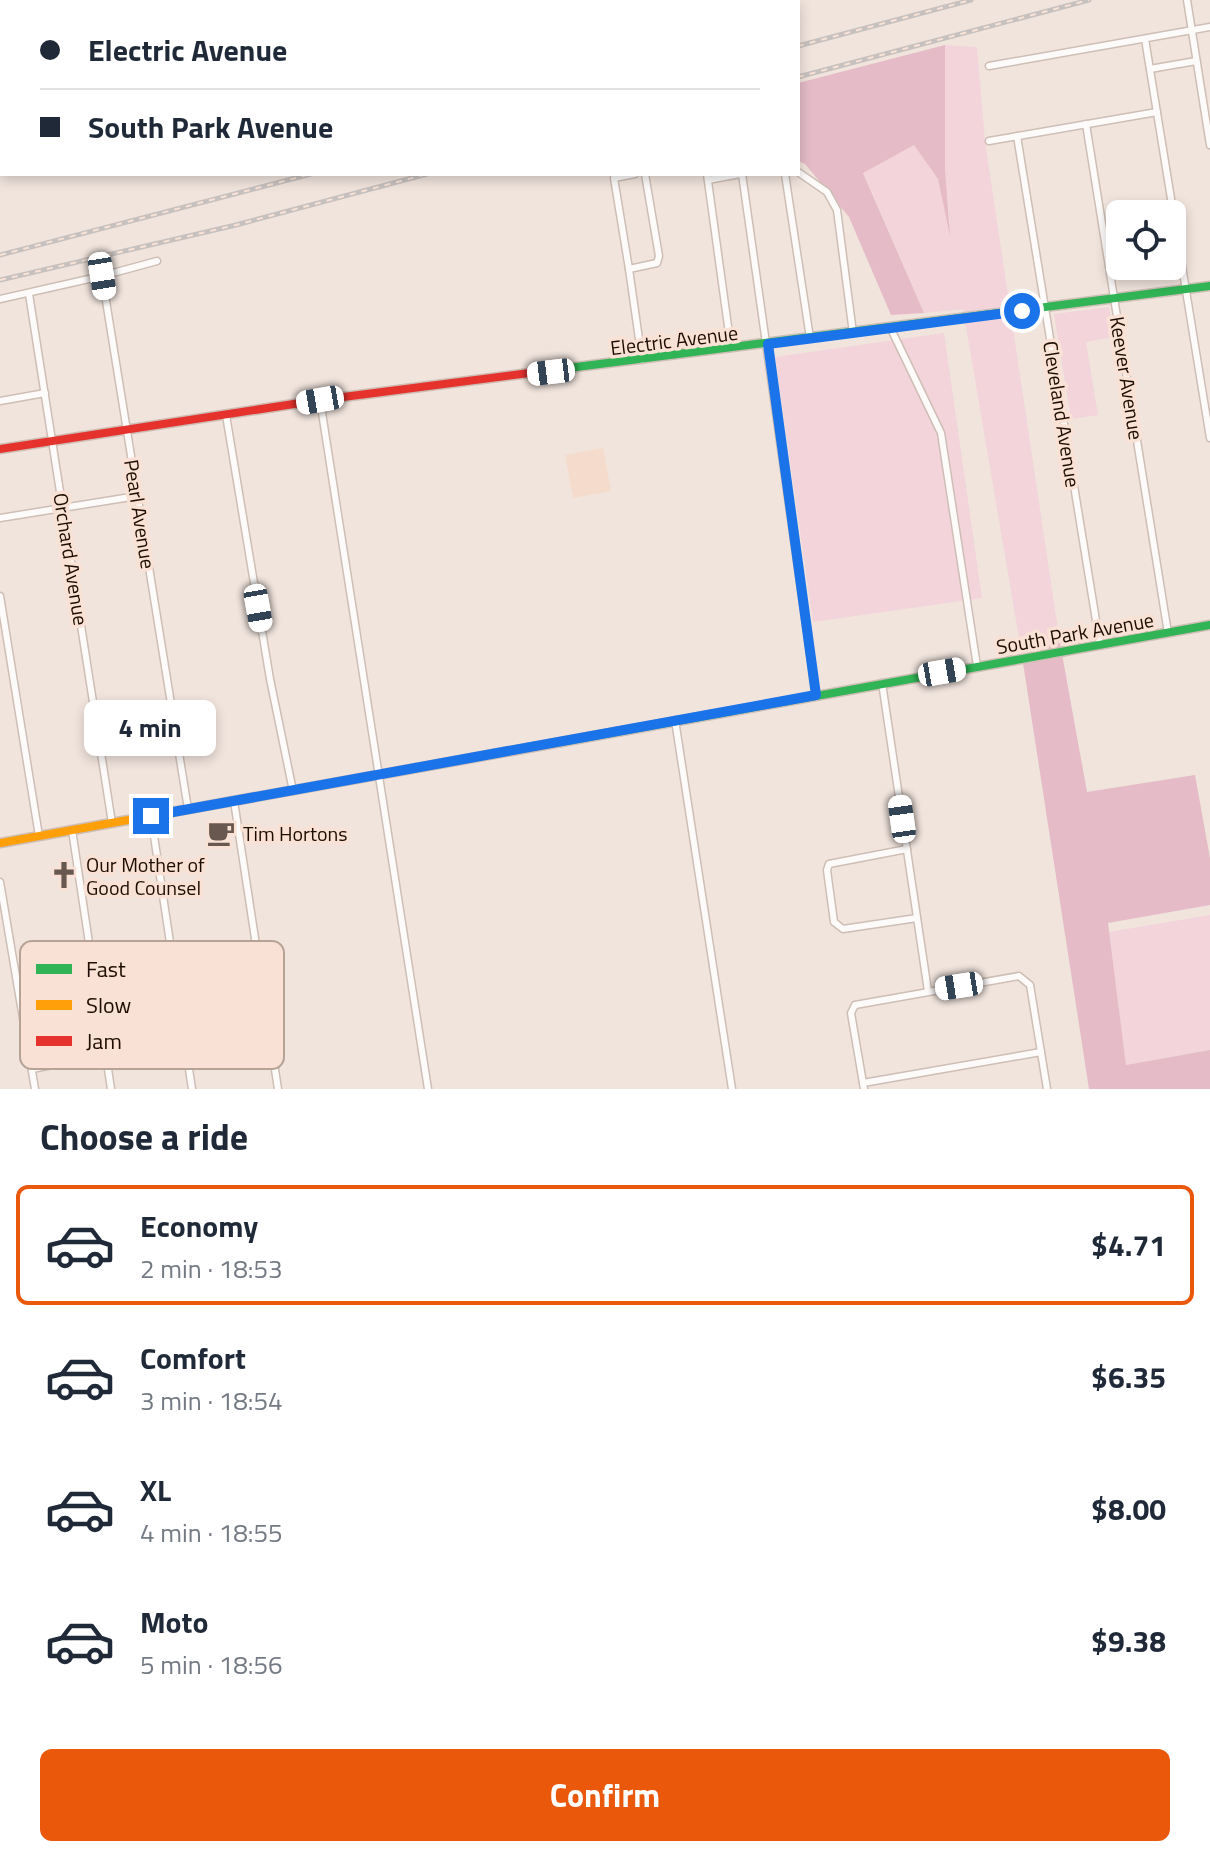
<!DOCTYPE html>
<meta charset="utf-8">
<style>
body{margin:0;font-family:"Titillium Web",sans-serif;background:#f2f2f3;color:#1f2937;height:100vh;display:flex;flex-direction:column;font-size:30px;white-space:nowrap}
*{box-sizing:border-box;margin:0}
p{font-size:26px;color:#747a83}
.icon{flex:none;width:44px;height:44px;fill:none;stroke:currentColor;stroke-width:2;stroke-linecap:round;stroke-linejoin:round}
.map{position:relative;height:1089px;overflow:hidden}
.side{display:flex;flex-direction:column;background:#fff;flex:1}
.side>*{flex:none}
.top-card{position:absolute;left:0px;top:0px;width:800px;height:176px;box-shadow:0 4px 12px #0003;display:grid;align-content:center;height:176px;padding:0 40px;background:#fff}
.controls{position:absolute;left:1106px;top:200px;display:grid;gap:16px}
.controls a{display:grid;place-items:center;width:80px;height:80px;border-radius:12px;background:#fff;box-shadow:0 4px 12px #0003;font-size:40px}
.end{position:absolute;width:36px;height:36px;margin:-18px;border:10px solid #1a73e8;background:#fff;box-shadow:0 0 0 4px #fff}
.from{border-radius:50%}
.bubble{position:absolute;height:56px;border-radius:12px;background:#fff;box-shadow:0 4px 12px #0003;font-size:26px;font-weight:700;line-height:56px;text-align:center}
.car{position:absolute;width:24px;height:48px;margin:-24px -12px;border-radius:10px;box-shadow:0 0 6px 2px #0007;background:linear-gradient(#fff 24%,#345 0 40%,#fff 0 76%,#345 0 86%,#fff 0)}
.top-card b{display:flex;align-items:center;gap:28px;height:76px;font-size:30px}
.top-card b+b{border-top:2px solid #e0e1e3}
.top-card i{width:20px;height:20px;background:#1f2937}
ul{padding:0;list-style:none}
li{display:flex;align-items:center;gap:24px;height:120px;margin:0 16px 12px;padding:0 24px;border:4px solid transparent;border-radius:12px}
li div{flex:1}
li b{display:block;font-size:30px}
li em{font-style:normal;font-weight:700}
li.current{border-color:#ea580c}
li>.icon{width:72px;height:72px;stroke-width:1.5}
h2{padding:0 40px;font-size:36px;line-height:96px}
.cta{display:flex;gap:16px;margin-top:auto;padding:16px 40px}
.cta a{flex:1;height:92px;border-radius:12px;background:#ea580c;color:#fff;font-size:32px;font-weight:700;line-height:92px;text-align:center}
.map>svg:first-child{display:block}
</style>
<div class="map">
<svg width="1210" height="1089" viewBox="0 0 1210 1089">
<rect width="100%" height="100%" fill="#f1e4dd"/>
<!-- built -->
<path fill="#f5dbcb" d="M603 448 611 491 573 498 565 455Z"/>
<!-- green -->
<g fill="#f2d4da">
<path d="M945 45 977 47 985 141 1060 643 1021 650 963 309 924 313 863 172 914 145 938 179 950 228 945 169Z"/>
<path d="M1109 307 1114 337 1086 342 1098 415 1071 419 1054 314Z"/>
<path d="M944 333 982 598 813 622 775 357Z"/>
<path d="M1210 915V1050L1126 1065 1109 932Z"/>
</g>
<!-- forest -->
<g fill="#e4bbc6">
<path d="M945 45V169L950 236 938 179 914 145 863 173 924 313 891 315 849 217 805 164 798 161V83Z"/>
<path d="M1060 643 1087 792 1195 775 1210 858V905L1108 923 1126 1065 1210 1050V1089H1089L1021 650Z"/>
</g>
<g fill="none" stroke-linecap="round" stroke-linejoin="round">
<!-- street casing -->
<g stroke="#cebeb5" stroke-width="9">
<g id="street">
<path d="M1187 0 1210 145"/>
<path d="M104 2 116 0"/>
<path d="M0 19 2 18"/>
<path d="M1145 39 1210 438"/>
<path d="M989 66 1210 27"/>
<path d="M1150 69 1196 61"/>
<path d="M1086 124 1168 633"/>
<path d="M1017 136 1100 645"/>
<path d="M989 141 1157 112"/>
<path d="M798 172 827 192 837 210 853 333"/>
<path d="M635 174 614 178 629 269 657 263 659 256 645 174"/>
<path d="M707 174 731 348"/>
<path d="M742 174 816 695"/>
<path d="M785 174 810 338"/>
<path d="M708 180 740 174"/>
<path d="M157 261 102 276 188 809"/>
<path d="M629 269 642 360"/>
<path d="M29 294 112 823"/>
<path d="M0 299 102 276"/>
<path d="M891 329 941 433 977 666"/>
<path d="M320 400 428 1089"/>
<path d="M0 401 45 393"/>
<path d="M226 415 270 679 293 791"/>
<path d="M0 518 137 496"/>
<path d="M0 596 39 836"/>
<path d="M882 683 928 991"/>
<path d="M675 720 732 1089"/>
<path d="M234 801 278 1089"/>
<path d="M151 816 192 1089"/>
<path d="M72 830 111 1089"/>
<path d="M907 849 829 864 827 870 834 922 843 929 917 918"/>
<path d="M0 882 35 1089"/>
<path d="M32 1069 268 1023"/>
<path d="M863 1083 1041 1052"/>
<path d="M864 1089 851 1013 855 1005 1019 976 1030 985 1047 1089"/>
</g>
</g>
<!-- fast casing -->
<g stroke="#cebeb5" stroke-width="11">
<g id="fast">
<path d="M545 371 1210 286"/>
<path d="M561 742 1210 625"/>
</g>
</g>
<!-- slow casing -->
<g stroke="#cebeb5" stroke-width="11">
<path id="slow" d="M0 843 561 742"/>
</g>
<!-- jam casing -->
<g stroke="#cebeb5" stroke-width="11">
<path id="jam" d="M0 449 320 400 545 371"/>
</g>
<!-- street -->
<use href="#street" stroke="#fdfbfa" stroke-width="6"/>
<!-- fast -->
<use href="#fast" stroke="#30b455" stroke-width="8"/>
<!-- slow -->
<use href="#slow" stroke="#ff9f0a" stroke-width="8"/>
<!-- jam -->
<use href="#jam" stroke="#e5322d" stroke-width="8"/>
<!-- rail casing -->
<g stroke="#c6c1bf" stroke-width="5">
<g id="rail">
<path d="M144 2 156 0"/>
<path d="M168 2 180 0"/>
<path d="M190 2 202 0"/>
<path d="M0 32H2"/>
<path d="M798 46 971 0"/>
<path d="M798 77 1089 0"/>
<path d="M0 255 311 174"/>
<path d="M0 280 236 225 427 174"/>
</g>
</g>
<!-- rail -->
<use href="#rail" stroke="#f9e2d5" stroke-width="2" stroke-dasharray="6" stroke-linecap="butt"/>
</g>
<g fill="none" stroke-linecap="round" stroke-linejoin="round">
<!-- route -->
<path stroke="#1a73e8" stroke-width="10" d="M151 816 816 695 768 344 1022 311"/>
</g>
<!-- icons -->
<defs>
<g id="cafe-bare" transform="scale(2.16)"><path d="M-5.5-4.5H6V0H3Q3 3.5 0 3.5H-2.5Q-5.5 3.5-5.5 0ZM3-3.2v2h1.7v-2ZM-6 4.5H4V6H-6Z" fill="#68584f" stroke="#f9e2d5" stroke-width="2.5" paint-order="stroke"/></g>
<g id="church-bare" transform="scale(2.16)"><path d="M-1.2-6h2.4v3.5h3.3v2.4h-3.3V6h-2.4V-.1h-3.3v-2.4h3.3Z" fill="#68584f" stroke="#f9e2d5" stroke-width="2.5" paint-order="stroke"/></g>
</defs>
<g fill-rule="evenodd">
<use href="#cafe-bare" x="221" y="833"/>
<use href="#church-bare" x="64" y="875"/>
</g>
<g text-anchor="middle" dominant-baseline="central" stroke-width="7" stroke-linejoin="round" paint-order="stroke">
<!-- street labels -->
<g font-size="20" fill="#1e0c02" stroke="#f9e2d5">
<text transform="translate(674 340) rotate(-7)">Electric Avenue</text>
<text transform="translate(1127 378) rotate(81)">Keever Avenue</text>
<text transform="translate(1062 414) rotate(81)">Cleveland Avenue</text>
<text transform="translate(140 514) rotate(81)">Pearl Avenue</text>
<text transform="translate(71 559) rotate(81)">Orchard Avenue</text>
<text transform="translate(1075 633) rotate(-10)">South Park Avenue</text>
</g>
<!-- poi labels -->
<g font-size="20" fill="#1e0c02" stroke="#f9e2d5" text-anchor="start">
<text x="243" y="833">Tim Hortons</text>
<text x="86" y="864">Our Mother of<tspan x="86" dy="23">Good Counsel</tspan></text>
</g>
</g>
<!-- legend -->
<rect x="20" y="941" width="264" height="128" rx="12" fill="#f9e2d5" stroke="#b7a296" stroke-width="2"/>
<rect x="36" y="964" width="36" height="10" fill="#30b455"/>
<rect x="36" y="1000" width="36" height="10" fill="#ff9f0a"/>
<rect x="36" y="1036" width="36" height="10" fill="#e5322d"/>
<g font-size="22" fill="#1e0c02">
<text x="86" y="977">Fast</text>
<text x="86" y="1013">Slow</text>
<text x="86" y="1049">Jam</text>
</g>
</svg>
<div class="controls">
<a><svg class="icon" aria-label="locate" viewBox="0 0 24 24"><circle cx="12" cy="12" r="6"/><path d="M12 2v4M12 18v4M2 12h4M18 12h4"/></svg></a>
</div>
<i class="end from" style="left:1022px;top:311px"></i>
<i class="end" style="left:151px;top:816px"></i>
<div class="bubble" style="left:84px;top:700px;width:132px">4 min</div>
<i class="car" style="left:102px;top:276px;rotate:171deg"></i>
<i class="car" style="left:551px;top:372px;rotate:263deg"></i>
<i class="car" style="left:320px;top:400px;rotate:260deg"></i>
<i class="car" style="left:258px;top:608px;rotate:170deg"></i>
<i class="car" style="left:942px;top:672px;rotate:80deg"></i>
<i class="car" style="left:902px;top:819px;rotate:352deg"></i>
<i class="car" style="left:959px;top:986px;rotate:261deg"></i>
<div class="top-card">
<b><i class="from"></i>Electric Avenue</b>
<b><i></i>South Park Avenue</b>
</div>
</div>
<section class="side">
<h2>Choose a ride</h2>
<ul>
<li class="current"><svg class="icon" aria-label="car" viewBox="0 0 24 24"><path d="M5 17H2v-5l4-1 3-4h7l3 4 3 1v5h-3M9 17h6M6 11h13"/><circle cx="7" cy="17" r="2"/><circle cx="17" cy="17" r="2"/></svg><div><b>Economy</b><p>2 min · 18:53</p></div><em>$4.71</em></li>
<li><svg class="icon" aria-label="car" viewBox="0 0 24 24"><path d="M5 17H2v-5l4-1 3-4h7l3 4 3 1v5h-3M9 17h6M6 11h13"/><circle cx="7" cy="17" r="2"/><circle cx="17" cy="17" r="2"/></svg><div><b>Comfort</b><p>3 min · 18:54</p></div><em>$6.35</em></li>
<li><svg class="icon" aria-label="car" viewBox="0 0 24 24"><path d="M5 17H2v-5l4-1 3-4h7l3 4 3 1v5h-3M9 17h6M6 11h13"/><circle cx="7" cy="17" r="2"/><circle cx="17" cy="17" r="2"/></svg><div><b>XL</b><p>4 min · 18:55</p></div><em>$8.00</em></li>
<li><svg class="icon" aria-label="car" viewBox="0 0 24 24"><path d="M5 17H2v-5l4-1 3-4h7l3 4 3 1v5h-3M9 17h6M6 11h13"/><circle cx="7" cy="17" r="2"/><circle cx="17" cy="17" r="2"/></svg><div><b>Moto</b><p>5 min · 18:56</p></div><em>$9.38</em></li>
</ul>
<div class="cta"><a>Confirm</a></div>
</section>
